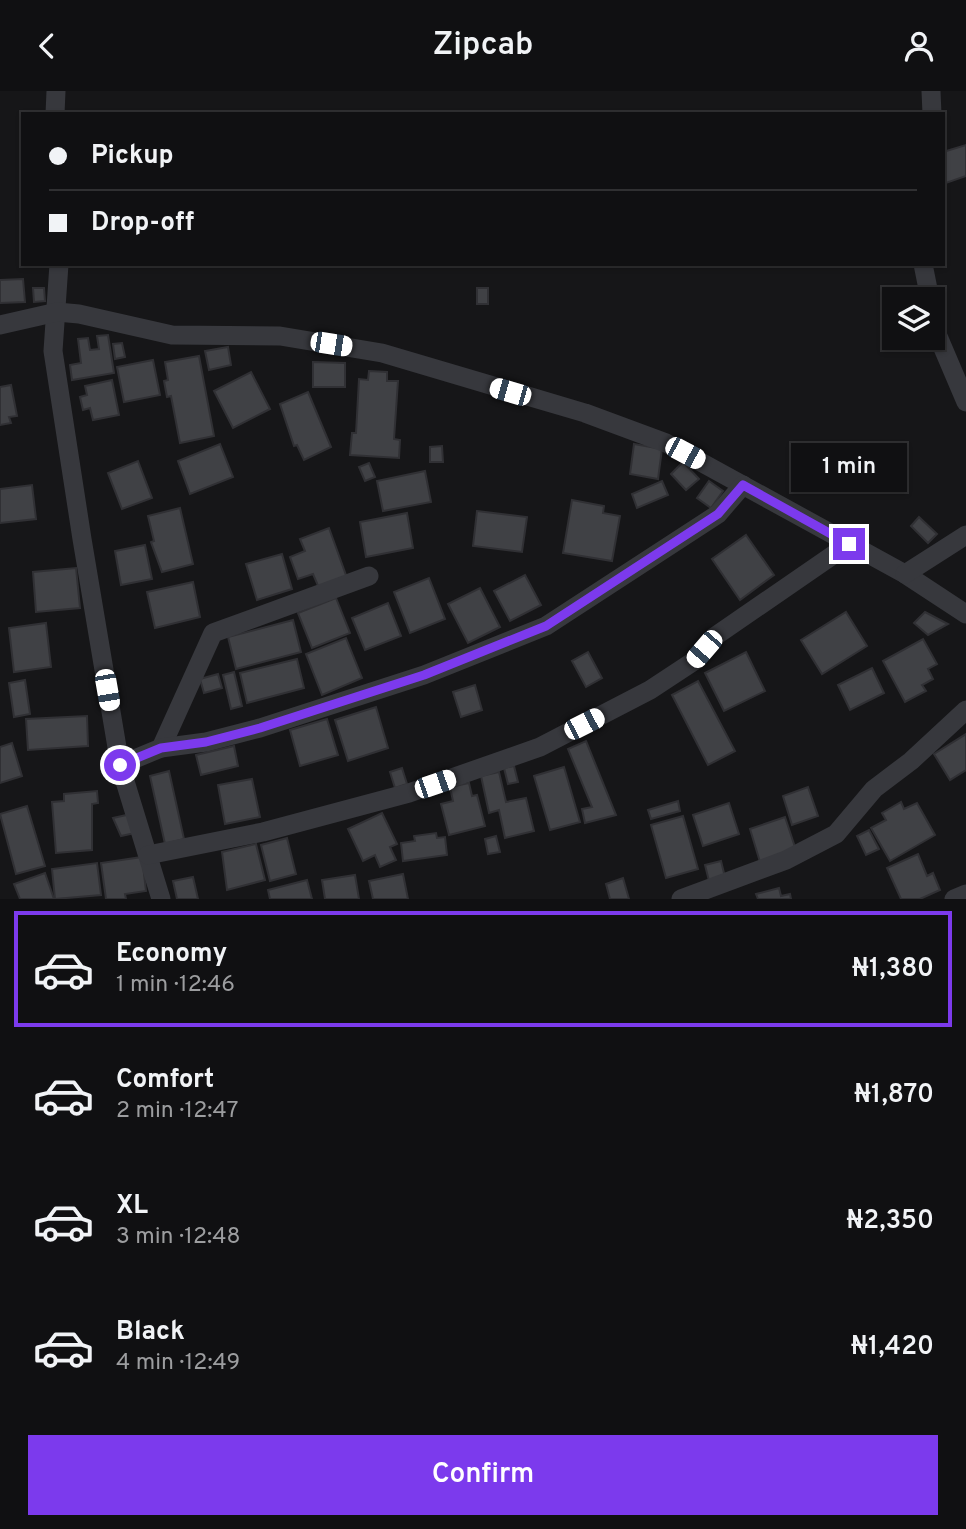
<!DOCTYPE html>
<meta charset="utf-8">
<style>
body{margin:0;font-family:Overpass,sans-serif;background:#1e1e20;color:#f1f3f6;height:100vh;display:flex;flex-direction:column;font-size:26px;white-space:nowrap}
*{box-sizing:border-box;margin:0}
p{font-size:23px;color:#9c9d9f}
.icon{flex:none;width:38px;height:38px;fill:none;stroke:currentColor;stroke-width:2;stroke-linecap:round;stroke-linejoin:round}
.map{position:relative;height:808px;overflow:hidden}
.sheet{display:flex;flex-direction:column;background:#101012;flex:1}
.sheet>*{flex:none}
.top-card{position:absolute;left:21px;top:21px;width:924px;height:154px;border-radius:0px;box-shadow:0 2px 5px #0004,0 0 0 2px #303032;display:grid;align-content:center;height:154px;padding:0 28px;background:#101012}
.controls{position:absolute;left:882px;top:196px;display:grid;gap:14px}
.controls a{display:grid;place-items:center;width:63px;height:63px;border-radius:0px;background:#101012;box-shadow:0 2px 5px #0004,0 0 0 2px #303032;font-size:35px}
.end{position:absolute;width:32px;height:32px;margin:-16px;border:9px solid #7c3aed;background:#fff;box-shadow:0 0 0 4px #fff}
.from{border-radius:50%}
.bubble{position:absolute;height:49px;border-radius:0px;background:#101012;box-shadow:0 2px 5px #0004,0 0 0 2px #303032;font-size:23px;font-weight:600;line-height:49px;text-align:center}
.car{position:absolute;width:21px;height:42px;margin:-21px -10px;border-radius:9px;box-shadow:0 0 5px 2px #0007;background:linear-gradient(#fff 24%,#345 0 40%,#fff 0 76%,#345 0 86%,#fff 0)}
.top-card b{display:flex;align-items:center;gap:24px;height:66px;font-size:26px}
.top-card b+b{border-top:2px solid #303032}
.top-card i{width:18px;height:18px;background:#f1f3f6}
ul{padding:12px 0 0;list-style:none}
li{display:flex;align-items:center;gap:21px;height:116px;margin:0 14px 10px;padding:0 14px;border:4px solid transparent;border-radius:0px}
li div{flex:1}
li b{display:block;font-size:26px}
li em{font-style:normal;font-weight:600}
li.on{border-color:#7c3aed}
li>.icon{width:63px;height:63px;stroke-width:1.5}
.action{display:flex;gap:14px;margin-top:auto;padding:14px 28px}
.action a{flex:1;height:80px;border-radius:0px;background:#7c3aed;color:#fff;font-size:28px;font-weight:600;line-height:80px;text-align:center}
header{display:flex;justify-content:space-between;align-items:center;height:91px;padding:0 28px;background:#101012;font-size:32px;font-weight:600}
.map>svg:first-child{display:block}
</style>
<header><svg class="icon" aria-label="back" viewBox="0 0 24 24"><path d="M15 5l-7 7 7 7"/></svg>Zipcab<svg class="icon" aria-label="person" viewBox="0 0 24 24"><circle cx="12" cy="8" r="4"/><path d="M4 21q1-7 8-7t8 7"/></svg></header>
<div class="map">
<svg width="966" height="808" viewBox="0 0 966 808">
<rect width="100%" height="100%" fill="#161618"/>
<!-- building -->
<g fill="#404145" stroke="#303034" stroke-width="2">
<path d="M966 54V85L946 92 943 61Z"/>
<path d="M23 188 25 211 0 212V189Z"/>
<path d="M33 197H44L45 210 34 211Z"/>
<rect x="477" y="197" width="11" height="16"/>
<path d="M108 244 114 282 72 289 70 274 81 272 78 248 88 247 90 259 99 258 97 245Z"/>
<path d="M122 252 125 266 115 268 113 253Z"/>
<path d="M228 256 231 274 209 279 205 260Z"/>
<path d="M199 265 214 345 180 352 171 305 167 306 164 290 168 289 165 271Z"/>
<path d="M153 269 160 304 124 311 117 276Z"/>
<path d="M313 271 345 272V296H313Z"/>
<path d="M369 280 387 281V290H398L394 348 400 349 399 367 350 364 352 342H356L359 288 368 289Z"/>
<path d="M251 281 270 318 233 337 214 300Z"/>
<path d="M112 289 119 324 93 329 90 317 83 319 80 306 87 304 85 295Z"/>
<path d="M11 294 17 325 9 326 11 332 0 334V296Z"/>
<path d="M308 301 331 356 304 369 297 354 294 355 280 313Z"/>
<path d="M220 353 233 386 190 403 178 370Z"/>
<path d="M634 353 662 358 658 388 630 383Z"/>
<path d="M442 355 443 371H430V356Z"/>
<path d="M138 370 152 407 122 418 108 382Z"/>
<path d="M683 371 699 388 686 399 671 383Z"/>
<path d="M369 372 375 386 365 390 359 376Z"/>
<path d="M425 380 431 411 383 420 377 390Z"/>
<path d="M662 390 668 404 637 417 632 403Z"/>
<path d="M709 390 723 400 711 417 697 407Z"/>
<path d="M32 394 36 428 0 432V398Z"/>
<path d="M572 409 604 415 603 422 620 425 612 470 563 462Z"/>
<path d="M180 417 193 473 162 481 151 451 154 450 148 425Z"/>
<path d="M477 420 527 426 522 461 473 455Z"/>
<path d="M407 422 413 457 366 466 360 431Z"/>
<path d="M919 426 937 443 928 452 911 435Z"/>
<path d="M329 437 347 487 319 497 313 483 298 488 290 466 305 460 300 448Z"/>
<path d="M746 444 774 484 740 509 712 468Z"/>
<path d="M145 454 152 488 121 494 115 460Z"/>
<path d="M282 463 292 498 257 509 246 473Z"/>
<path d="M76 477 80 517 36 521 33 481Z"/>
<path d="M525 484 541 514 510 530 494 500Z"/>
<path d="M429 487 445 528 410 542 394 501Z"/>
<path d="M193 491 200 526 155 537 147 501Z"/>
<path d="M480 497 500 536 468 552 448 513Z"/>
<path d="M336 507 350 542 312 557 298 522Z"/>
<path d="M388 512 401 545 365 559 352 527Z"/>
<path d="M846 521 867 555 822 583 801 549Z"/>
<path d="M925 521 948 533 928 544 914 532Z"/>
<path d="M293 529 301 561 236 578 228 546Z"/>
<path d="M46 532 51 576 14 581 9 537Z"/>
<path d="M346 547 362 587 322 604 306 563Z"/>
<path d="M923 548 937 573 928 578 933 588 922 594 926 600 905 611 883 570Z"/>
<path d="M588 561 602 587 586 596 572 570Z"/>
<path d="M746 561 765 600 724 620 705 582Z"/>
<path d="M297 568 304 597 247 612 240 582Z"/>
<path d="M872 577 884 602 850 619 838 594Z"/>
<path d="M234 581 242 615 231 618 223 584Z"/>
<path d="M218 583 222 597 204 602 200 588Z"/>
<path d="M25 589 30 623 14 626 9 592Z"/>
<path d="M698 590 735 660 708 674 672 604Z"/>
<path d="M475 594 482 619 461 626 453 601Z"/>
<path d="M376 616 388 657 348 670 335 629Z"/>
<path d="M87 625 88 655 28 659 26 628Z"/>
<path d="M327 628 338 664 300 675 290 639Z"/>
<path d="M966 643V679L950 689 934 663Z"/>
<path d="M586 650 616 724 585 732 582 718 592 716 568 658Z"/>
<path d="M12 652 22 685 0 692V656Z"/>
<path d="M234 655 238 675 201 684 196 664Z"/>
<path d="M514 675 518 691 508 693 504 677Z"/>
<path d="M564 676 580 731 550 739 534 685Z"/>
<path d="M402 677 407 693 395 697 390 681Z"/>
<path d="M169 680 184 748 165 753 150 685Z"/>
<path d="M499 681 506 711 526 707 534 740 505 747 499 719 489 722 481 685Z"/>
<path d="M252 688 260 726 225 733 218 694Z"/>
<path d="M469 692 472 705 477 704 485 735 449 744 441 713 453 710 450 696Z"/>
<path d="M808 696 818 725 792 734 783 705Z"/>
<path d="M97 700 98 712 92 713V759L56 762 52 711 64 710V703Z"/>
<path d="M678 710 680 720 651 728 648 719Z"/>
<path d="M901 711 904 718 917 712 935 744 890 770 871 737 886 729 882 722Z"/>
<path d="M729 712 739 743 703 755 693 724Z"/>
<path d="M27 715 45 775 16 783 0 723Z"/>
<path d="M382 722 397 753 390 756 396 769 380 776 375 764 363 770 348 738Z"/>
<path d="M131 723 135 742 121 745 113 727Z"/>
<path d="M683 725 698 778 666 787 651 734Z"/>
<path d="M785 726 796 759 760 771 750 738Z"/>
<path d="M869 739 879 758 866 764 857 745Z"/>
<path d="M436 742 437 747 445 746 447 764 403 770 401 752 415 750 414 745Z"/>
<path d="M496 745 500 761 488 763 485 748Z"/>
<path d="M287 747 296 783 270 790 261 754Z"/>
<path d="M256 753 265 789 227 799 222 761Z"/>
<path d="M918 763 927 785 933 782 940 799 920 808H901L887 777Z"/>
<path d="M142 766 146 800 125 803 126 808H106L101 772Z"/>
<path d="M721 770 725 786 709 790 705 774Z"/>
<path d="M97 772 101 804 55 808 52 778Z"/>
<path d="M45 782 54 808H20L14 793Z"/>
<path d="M403 783 408 808H373L369 790Z"/>
<path d="M355 784 359 808H325L322 789Z"/>
<path d="M193 786 198 808H177L173 790Z"/>
<path d="M623 787 629 808H610L606 793Z"/>
<path d="M307 789 312 808H270L268 799Z"/>
<path d="M779 797 781 805 790 803 791 808H758L756 803Z"/>
</g>
<g fill="none" stroke-linecap="round" stroke-linejoin="round">
<!-- minor -->
<g stroke="#37383d" stroke-width="19">
<path d="M931 0 932 23"/>
<path d="M55 23 56 0"/>
<path d="M59 173 53 260 82 448 120 674 161 808"/>
<path d="M923 173 930 208"/>
<path d="M933 220 937 243 966 311"/>
<path d="M0 234 57 221 79 223 172 244 280 245 382 262 585 322 666 352 905 483 966 523"/>
<path d="M905 483 966 444"/>
<path d="M161 657 213 542 369 485"/>
<path d="M120 674 161 657 206 651 260 637 424 584 546 535 718 423 743 394"/>
<path d="M148 764 263 741 409 702 540 656 650 599 694 570 714 546 849 453"/>
<path d="M681 808 786 769 836 743 874 698 911 670 966 619"/>
<path d="M954 808 966 803"/>
</g>
</g>
<g fill="none" stroke-linecap="round" stroke-linejoin="round">
<!-- route -->
<path stroke="#7c3aed" stroke-width="9" d="M120 674 161 657 206 651 260 637 424 584 546 535 718 423 743 394 849 453"/>
</g>
</svg>
<div class="controls">
<a><svg class="icon" aria-label="layers" viewBox="0 0 24 24"><path d="M12 4l9 5-9 5-9-5zM3 14l9 5 9-5"/></svg></a>
</div>
<i class="end from" style="left:120px;top:674px"></i>
<i class="end" style="left:849px;top:453px"></i>
<div class="bubble" style="left:791px;top:352px;width:116px">1 min</div>
<i class="car" style="left:331px;top:253px;rotate:99deg"></i>
<i class="car" style="left:510px;top:301px;rotate:286deg"></i>
<i class="car" style="left:685px;top:362px;rotate:118deg"></i>
<i class="car" style="left:704px;top:558px;rotate:221deg"></i>
<i class="car" style="left:107px;top:599px;rotate:170deg"></i>
<i class="car" style="left:584px;top:633px;rotate:63deg"></i>
<i class="car" style="left:435px;top:693px;rotate:71deg"></i>
<div class="top-card">
<b><i class="from"></i>Pickup</b>
<b><i></i>Drop-off</b>
</div>
</div>
<section class="sheet">
<ul>
<li class="on"><svg class="icon" aria-label="car" viewBox="0 0 24 24"><path d="M5 17H2v-5l4-1 3-4h7l3 4 3 1v5h-3M9 17h6M6 11h13"/><circle cx="7" cy="17" r="2"/><circle cx="17" cy="17" r="2"/></svg><div><b>Economy</b><p>1 min · 12:46</p></div><em>₦1,380</em></li>
<li><svg class="icon" aria-label="car" viewBox="0 0 24 24"><path d="M5 17H2v-5l4-1 3-4h7l3 4 3 1v5h-3M9 17h6M6 11h13"/><circle cx="7" cy="17" r="2"/><circle cx="17" cy="17" r="2"/></svg><div><b>Comfort</b><p>2 min · 12:47</p></div><em>₦1,870</em></li>
<li><svg class="icon" aria-label="car" viewBox="0 0 24 24"><path d="M5 17H2v-5l4-1 3-4h7l3 4 3 1v5h-3M9 17h6M6 11h13"/><circle cx="7" cy="17" r="2"/><circle cx="17" cy="17" r="2"/></svg><div><b>XL</b><p>3 min · 12:48</p></div><em>₦2,350</em></li>
<li><svg class="icon" aria-label="car" viewBox="0 0 24 24"><path d="M5 17H2v-5l4-1 3-4h7l3 4 3 1v5h-3M9 17h6M6 11h13"/><circle cx="7" cy="17" r="2"/><circle cx="17" cy="17" r="2"/></svg><div><b>Black</b><p>4 min · 12:49</p></div><em>₦1,420</em></li>
</ul>
<div class="action"><a>Confirm</a></div>
</section>
